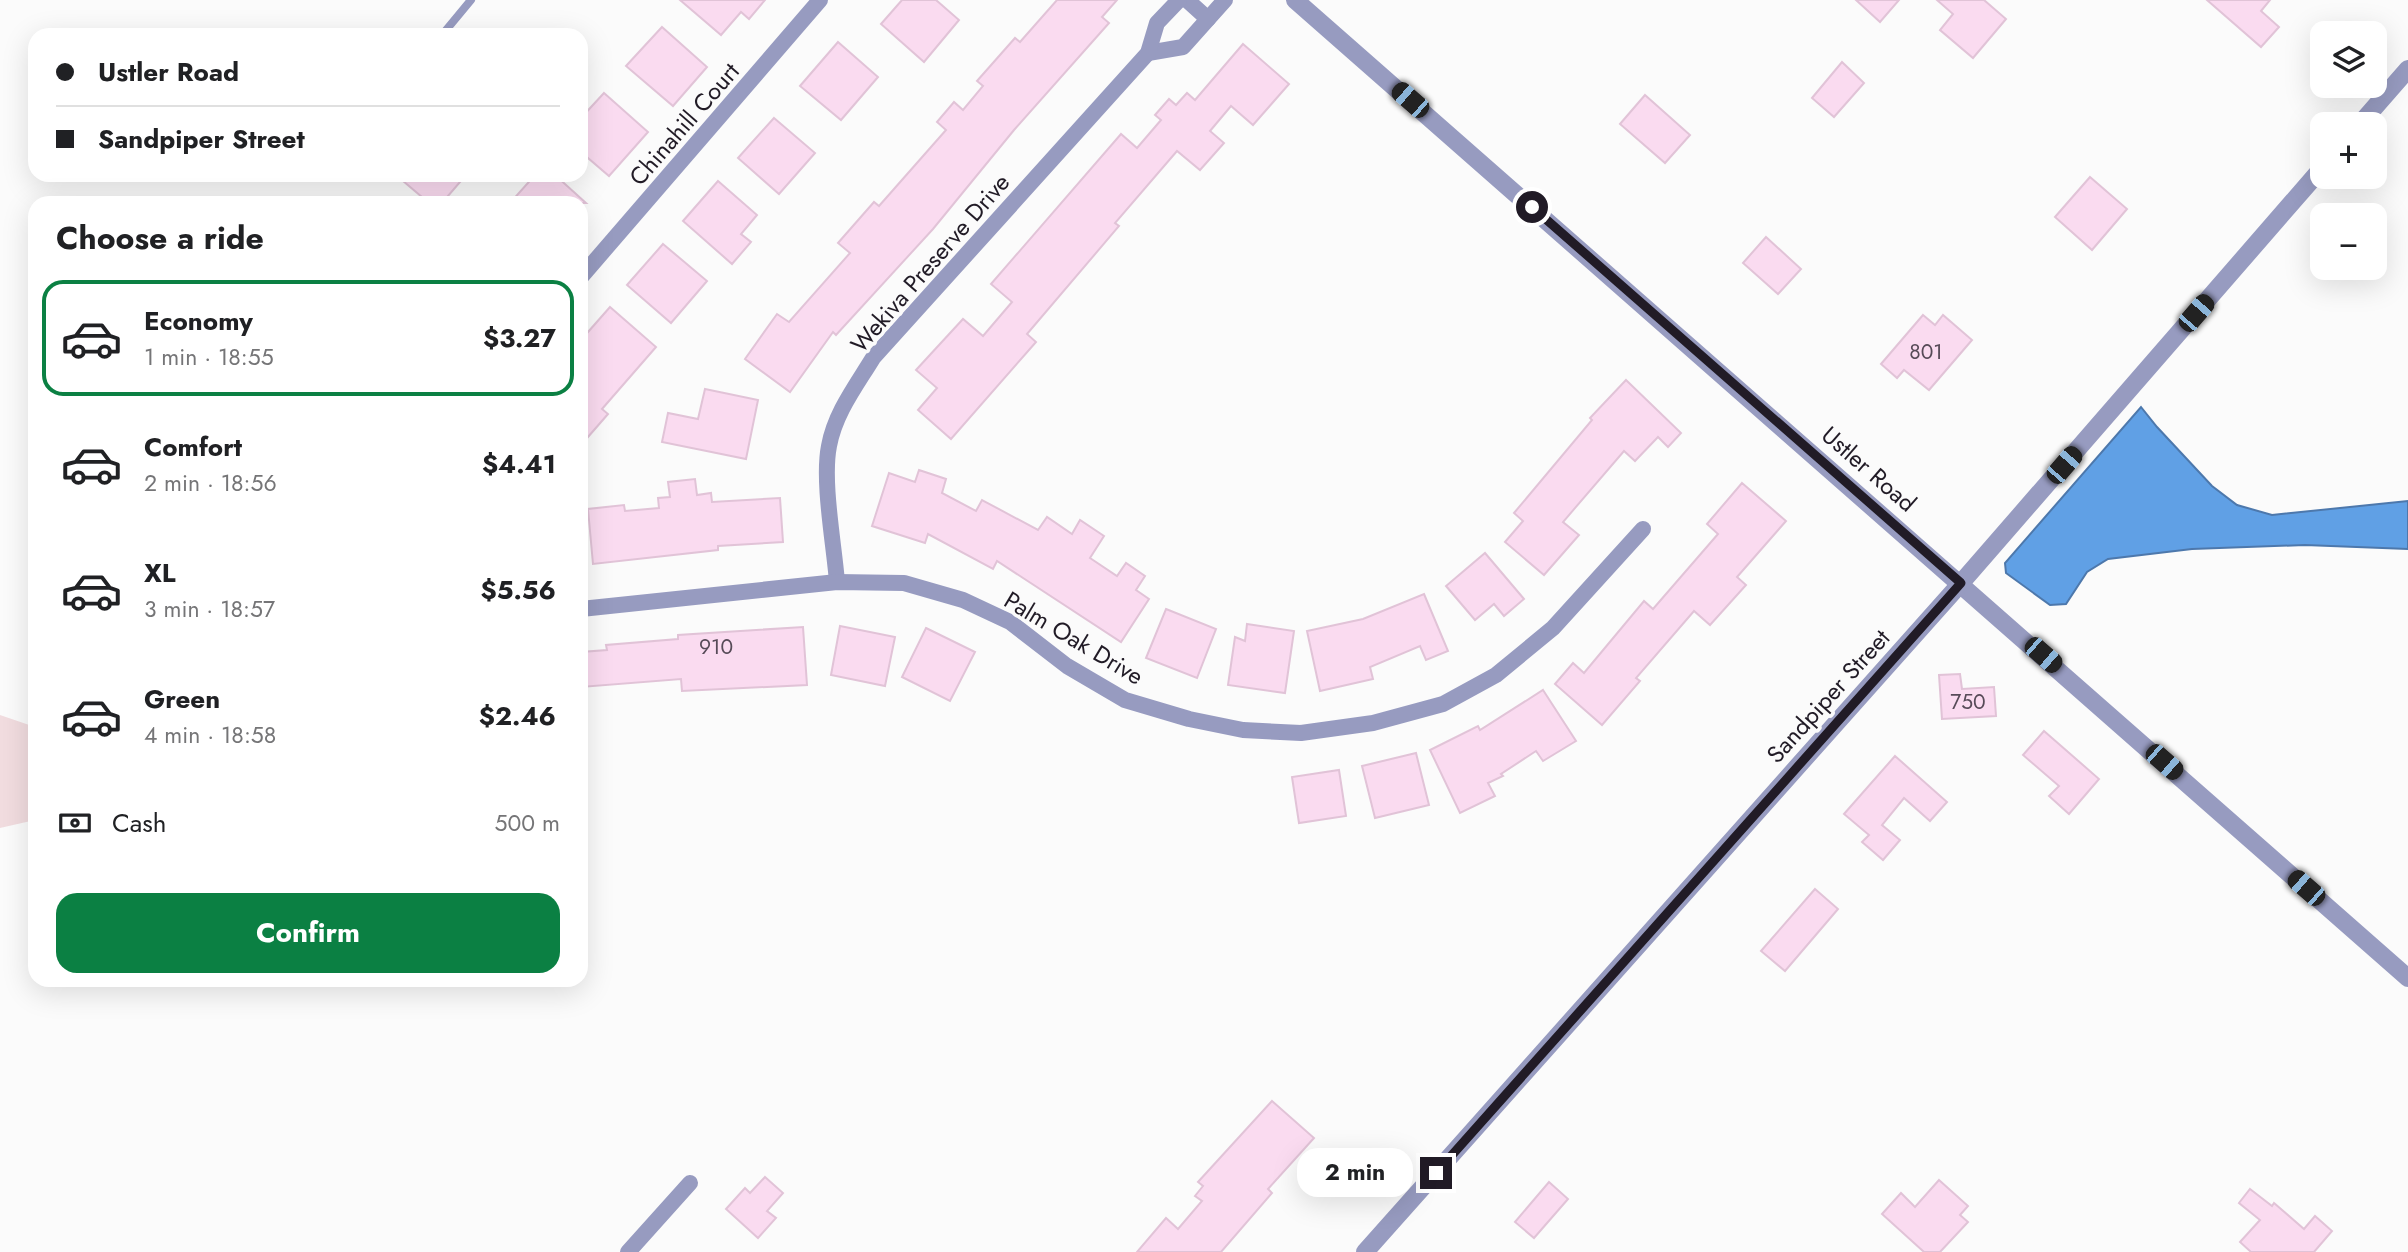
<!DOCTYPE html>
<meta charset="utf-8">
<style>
body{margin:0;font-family:Jost,sans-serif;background:#f6f6f6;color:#202124;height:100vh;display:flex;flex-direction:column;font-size:26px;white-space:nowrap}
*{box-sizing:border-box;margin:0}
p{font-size:23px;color:#757577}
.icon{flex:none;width:38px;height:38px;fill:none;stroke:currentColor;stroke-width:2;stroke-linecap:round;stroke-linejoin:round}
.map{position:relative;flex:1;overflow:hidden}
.sheet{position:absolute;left:28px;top:196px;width:560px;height:791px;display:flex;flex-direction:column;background:#fff;border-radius:21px;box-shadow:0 7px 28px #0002}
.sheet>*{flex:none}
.banner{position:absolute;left:28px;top:28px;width:560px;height:154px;border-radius:21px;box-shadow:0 7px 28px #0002;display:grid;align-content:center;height:154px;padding:0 28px;background:#fff}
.tools{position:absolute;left:2310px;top:21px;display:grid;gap:14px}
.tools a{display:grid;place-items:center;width:77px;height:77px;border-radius:14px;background:#fff;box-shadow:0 7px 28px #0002;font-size:35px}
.end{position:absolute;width:32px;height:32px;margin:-16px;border:9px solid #211b26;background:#fff;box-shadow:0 0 0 4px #fff}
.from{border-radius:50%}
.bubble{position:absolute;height:49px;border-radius:21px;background:#fff;box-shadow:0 7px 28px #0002;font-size:23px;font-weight:700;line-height:49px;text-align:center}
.car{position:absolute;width:21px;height:42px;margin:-21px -10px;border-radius:9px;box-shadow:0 0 5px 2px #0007;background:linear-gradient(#222 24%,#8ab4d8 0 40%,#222 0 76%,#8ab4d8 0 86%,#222 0)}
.banner b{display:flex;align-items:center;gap:24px;height:66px;font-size:26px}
.banner b+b{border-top:2px solid #e0e0e0}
.banner i{width:18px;height:18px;background:#202124}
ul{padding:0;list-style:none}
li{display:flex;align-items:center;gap:21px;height:116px;margin:0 14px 10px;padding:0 14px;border:4px solid transparent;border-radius:21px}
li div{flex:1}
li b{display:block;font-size:26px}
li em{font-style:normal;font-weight:700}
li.on{border-color:#0b8043}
li>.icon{width:63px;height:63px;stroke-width:1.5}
h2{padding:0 28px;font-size:32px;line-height:84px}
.pay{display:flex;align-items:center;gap:18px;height:77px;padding:0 28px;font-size:26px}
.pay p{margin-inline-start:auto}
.action{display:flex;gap:14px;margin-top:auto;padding:14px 28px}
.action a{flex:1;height:80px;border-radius:21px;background:#0b8043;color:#fff;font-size:28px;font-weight:700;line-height:80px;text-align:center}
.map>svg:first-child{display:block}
</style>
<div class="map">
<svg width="2408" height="1252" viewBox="0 0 2408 1252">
<rect width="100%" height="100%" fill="#fbfbfb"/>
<!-- green -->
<path fill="#f1dcdf" d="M0 715 35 727V820L0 828Z"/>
<!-- water -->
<path fill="#60a0e5" stroke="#4d78ac" stroke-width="2" d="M2141 407 2157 427 2212 486 2237 505 2272 515 2408 501V549L2305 545 2192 549 2108 559 2087 572 2066 604 2050 605 2006 573 2005 563Z"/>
<!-- building -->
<g fill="#fadbf0" stroke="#e1c3d7" stroke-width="2">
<path d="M680 0H765L749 19 741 12 721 35Z"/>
<path d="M902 0H936L959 20 924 62 881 24Z"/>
<path d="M1057 0H1117L1102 17 1109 23 1014 130 933 229 836 335 833 332 790 392 745 359 777 314 789 322 850 253 838 243 874 202 879 206 946 130 937 122 954 102 963 110 983 86 977 81 1015 38 1020 42Z"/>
<path d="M1856 0H1899L1880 22Z"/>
<path d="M1937 0H1984L2006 19 1973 58 1940 30 1953 14Z"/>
<path d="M2207 0H2270L2261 11 2279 27 2261 47Z"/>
<path d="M662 27 707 67 673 106 626 66Z"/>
<path d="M838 42 878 77 841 120 800 86Z"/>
<path d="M1243 44 1289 84 1253 125 1231 106 1210 131 1224 143 1200 170 1177 151 1115 223 1119 226 1027 334 1036 342 951 439 918 410 937 388 916 370 963 319 983 336 1012 302 991 284 1121 134 1137 148 1161 120 1155 115 1169 99 1176 105 1187 93 1195 100Z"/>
<path d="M1842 62 1864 83 1834 117 1812 98Z"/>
<path d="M604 93 648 132 609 176 581 152V118Z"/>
<path d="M1645 95 1690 135 1665 163 1620 124Z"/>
<path d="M774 118 815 153 779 194 738 158Z"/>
<path d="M396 175H466L442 203H429Z"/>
<path d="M535 175H555L586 203H510Z"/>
<path d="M2090 177 2127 209 2092 250 2055 217Z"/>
<path d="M718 181 757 215 741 234 751 242 732 264 683 221Z"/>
<path d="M1766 237 1801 269 1778 294 1743 263Z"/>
<path d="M663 244 707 281 671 323 627 285Z"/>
<path d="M610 307 656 347 602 409 608 414 581 445V340Z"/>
<path d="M1923 315 1935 325 1943 315 1972 340 1929 390 1904 370 1897 378 1881 364Z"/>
<path d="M1626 380 1681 433 1668 447 1658 437 1635 461 1624 451 1563 522 1579 535 1544 575 1505 542 1523 521 1514 513 1592 420 1590 418Z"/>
<path d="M705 389 758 400 746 459 662 442 668 413 698 419Z"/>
<path d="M919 470 946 479 942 493 976 511 982 500 1038 530 1047 517 1072 534 1080 520 1104 536 1090 558 1117 576 1126 563 1145 576 1136 590 1149 599 1121 642 997 561 993 569 928 534 925 543 872 526 889 473 915 482Z"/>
<path d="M695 479 697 495 711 493 712 502 780 498 783 542 718 546V550L593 564 588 509 624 505 625 511 659 508 658 498 670 497 668 482Z"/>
<path d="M1742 483 1786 521 1737 577 1746 585 1710 625 1694 611 1636 678 1640 681 1602 725 1555 684 1573 663 1584 673 1644 601 1653 609 1718 534 1707 524Z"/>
<path d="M1485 553 1524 599 1504 616 1494 604 1475 620 1446 586Z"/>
<path d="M1424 594 1448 651 1426 660 1420 646 1370 667 1373 679 1320 691 1307 631 1363 619Z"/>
<path d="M1166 609 1216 629 1197 678 1146 658Z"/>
<path d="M1247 624 1294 631 1285 693 1228 685 1235 637 1245 641Z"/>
<path d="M840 626 895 637 885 686 831 675Z"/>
<path d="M803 627 807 685 682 691 681 679 581 687V652L607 650 606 645 678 639V635Z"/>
<path d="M926 628 975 652 950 701 902 677Z"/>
<path d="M1960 674 1962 689 1994 687 1996 716 1942 719 1939 675Z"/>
<path d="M1543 690 1576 741 1543 761 1536 751 1501 774 1503 776 1488 783 1495 796 1460 813 1430 750 1478 726 1480 730Z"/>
<path d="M2044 731 2099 779 2069 814 2049 796 2059 786 2023 755Z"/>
<path d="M1416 753 1429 805 1375 818 1362 766Z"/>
<path d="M1895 756 1947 802 1930 821 1904 798 1882 825 1900 840 1883 860 1862 842 1869 835 1844 814Z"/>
<path d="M1339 770 1346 816 1299 823 1292 777Z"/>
<path d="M1815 889 1838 909 1785 971 1761 951Z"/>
<path d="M1272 1101 1314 1138 1268 1189 1272 1193 1221 1252H1137L1166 1218 1178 1229 1202 1201 1195 1196 1203 1186 1198 1182Z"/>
<path d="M765 1177 783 1193 767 1211 776 1218 758 1238 726 1209 745 1188 750 1193Z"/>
<path d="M1939 1180 1968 1206 1960 1215 1968 1222 1940 1252H1924L1882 1214 1901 1193 1915 1207Z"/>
<path d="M1549 1182 1568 1199 1534 1238 1515 1222Z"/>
<path d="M2250 1189 2272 1206 2274 1203 2304 1229 2315 1216 2332 1231 2314 1252H2251L2240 1242 2260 1220 2239 1203Z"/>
</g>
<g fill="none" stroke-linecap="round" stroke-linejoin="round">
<!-- service -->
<path stroke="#979bc0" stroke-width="8" d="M442 35 471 0"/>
<!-- minor -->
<g stroke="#979bc0" stroke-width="16">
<path d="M1187 0 1208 19"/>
<path d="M1148 53 1183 47 1225 0"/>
<path d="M581 277 820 0"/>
<path d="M837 582C834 544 822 481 829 446 835 413 856 386 873 358L1148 53 1157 23 1179 0"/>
<path d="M581 609 837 582 904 583 963 600 1010 622 1067 666 1125 700 1189 719 1243 730 1301 733 1373 723 1443 704 1496 675 1553 628 1643 529"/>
<path d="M628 1252 690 1183"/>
</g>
<!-- tertiary -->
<g stroke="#979bc0" stroke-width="18">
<path d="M1295 0 2408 978"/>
<path d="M2360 124 2408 69"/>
<path d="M1365 1252 1961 583 2322 168"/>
</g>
</g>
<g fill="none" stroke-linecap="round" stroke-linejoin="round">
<!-- route -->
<path stroke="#211b26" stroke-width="9" d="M1436 1173 1961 583 1532 207"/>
</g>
<g text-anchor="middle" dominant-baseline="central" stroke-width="7" stroke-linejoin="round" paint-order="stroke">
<!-- number labels -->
<g font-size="21" fill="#574b58">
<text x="1926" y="352">801</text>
<text x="716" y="647">910</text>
<text x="1968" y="702">750</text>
</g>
<!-- street labels -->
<g font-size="24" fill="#211b26" stroke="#fbfbfb">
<text transform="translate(684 124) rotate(-49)">Chinahill Court</text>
<text transform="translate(930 263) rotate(-49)">Wekiva Preserve Drive</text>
<text transform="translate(1869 469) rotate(41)">Ustler Road</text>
<text transform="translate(1074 638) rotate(31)">Palm Oak Drive</text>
<text transform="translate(1828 696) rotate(-48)">Sandpiper Street</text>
</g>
</g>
</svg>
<div class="tools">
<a><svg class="icon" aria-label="layers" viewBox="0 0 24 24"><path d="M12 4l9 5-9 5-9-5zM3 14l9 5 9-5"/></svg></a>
<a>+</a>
<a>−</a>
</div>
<i class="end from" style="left:1532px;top:207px"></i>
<i class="end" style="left:1436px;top:1173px"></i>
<div class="bubble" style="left:1297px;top:1148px;width:116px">2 min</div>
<i class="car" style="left:1410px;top:100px;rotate:311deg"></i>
<i class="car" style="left:2196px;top:313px;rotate:41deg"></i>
<i class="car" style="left:2064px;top:465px;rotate:41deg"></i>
<i class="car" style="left:2043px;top:655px;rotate:131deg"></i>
<i class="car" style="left:2164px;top:762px;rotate:131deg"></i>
<i class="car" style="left:2306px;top:888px;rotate:311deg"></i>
<div class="banner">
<b><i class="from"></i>Ustler Road</b>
<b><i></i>Sandpiper Street</b>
</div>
<section class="sheet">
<h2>Choose a ride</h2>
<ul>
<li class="on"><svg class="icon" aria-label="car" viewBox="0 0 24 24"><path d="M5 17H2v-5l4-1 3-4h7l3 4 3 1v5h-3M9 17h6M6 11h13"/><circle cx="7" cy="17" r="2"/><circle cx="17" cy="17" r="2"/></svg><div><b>Economy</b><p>1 min · 18:55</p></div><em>$3.27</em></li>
<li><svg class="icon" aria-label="car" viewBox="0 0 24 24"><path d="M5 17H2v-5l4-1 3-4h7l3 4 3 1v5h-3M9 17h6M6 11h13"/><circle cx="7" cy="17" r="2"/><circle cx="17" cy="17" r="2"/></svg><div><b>Comfort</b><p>2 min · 18:56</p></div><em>$4.41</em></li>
<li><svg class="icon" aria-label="car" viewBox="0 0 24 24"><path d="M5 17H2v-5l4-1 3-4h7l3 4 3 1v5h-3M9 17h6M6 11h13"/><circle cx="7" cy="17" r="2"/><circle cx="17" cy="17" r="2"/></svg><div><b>XL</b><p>3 min · 18:57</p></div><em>$5.56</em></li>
<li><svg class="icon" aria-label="car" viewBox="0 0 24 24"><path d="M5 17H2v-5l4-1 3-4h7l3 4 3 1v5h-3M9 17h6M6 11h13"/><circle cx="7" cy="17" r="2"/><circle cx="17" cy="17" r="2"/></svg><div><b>Green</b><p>4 min · 18:58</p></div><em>$2.46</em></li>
</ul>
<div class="pay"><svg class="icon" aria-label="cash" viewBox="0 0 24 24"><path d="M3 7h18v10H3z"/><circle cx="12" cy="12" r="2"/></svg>Cash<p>500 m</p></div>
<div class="action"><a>Confirm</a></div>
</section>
</div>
